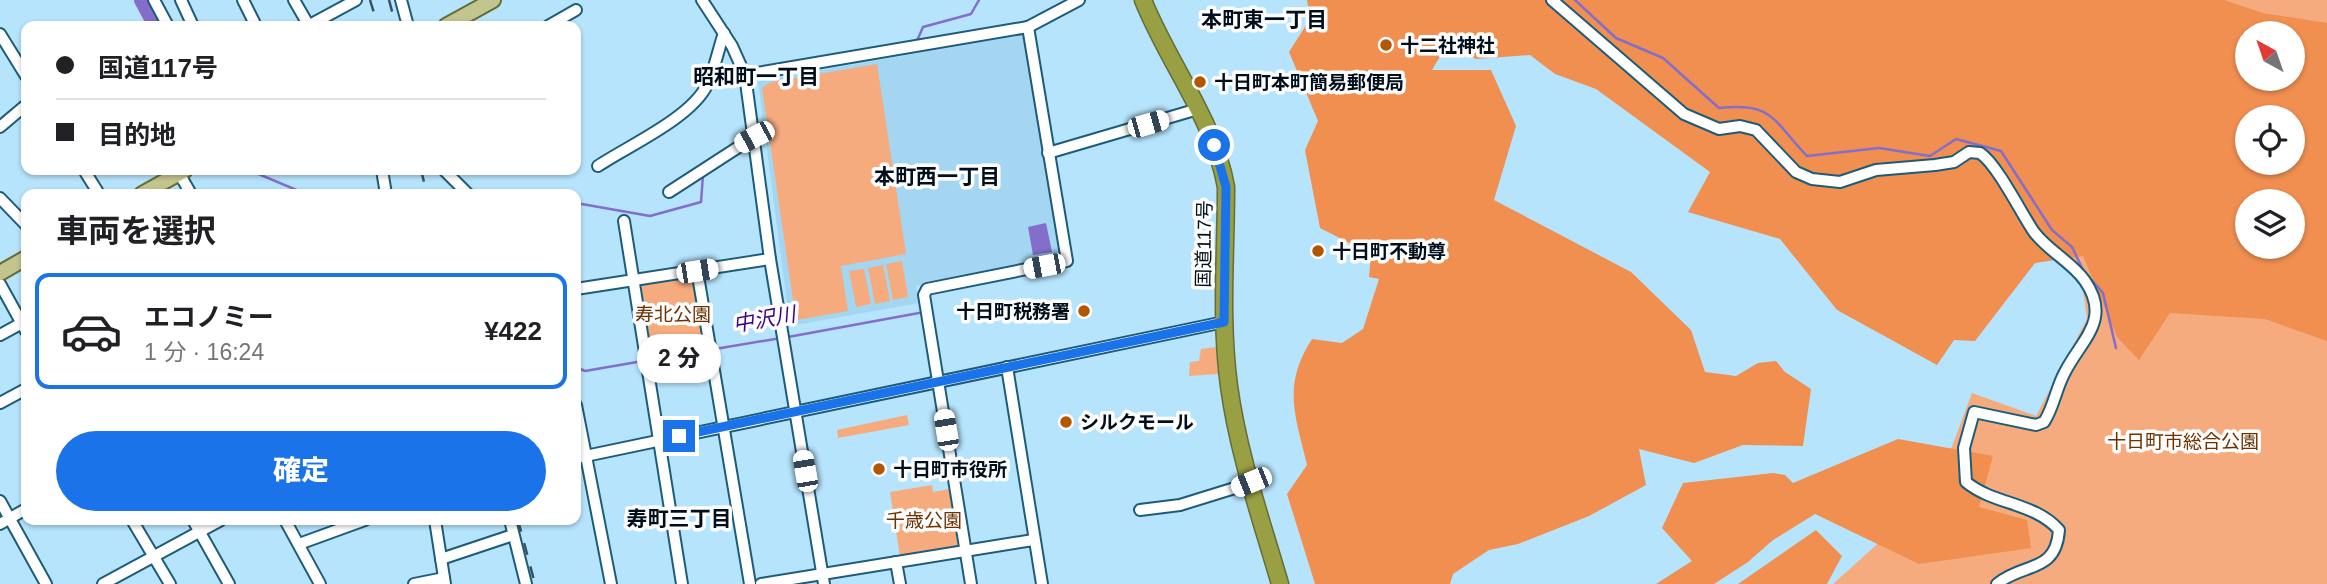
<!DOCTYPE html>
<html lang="ja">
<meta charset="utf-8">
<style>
body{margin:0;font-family:Arial,"Noto Sans JP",sans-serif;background:#f2f2f2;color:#202124;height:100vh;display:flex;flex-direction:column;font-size:26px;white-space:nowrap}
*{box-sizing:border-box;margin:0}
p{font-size:23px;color:#757577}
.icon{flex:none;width:38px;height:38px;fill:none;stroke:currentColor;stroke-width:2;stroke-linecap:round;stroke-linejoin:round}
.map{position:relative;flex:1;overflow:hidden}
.drawer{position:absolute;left:21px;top:189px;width:560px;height:336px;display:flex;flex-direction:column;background:#fff;border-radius:14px;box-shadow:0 2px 5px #0004}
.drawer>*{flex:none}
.banner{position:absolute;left:21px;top:21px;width:560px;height:154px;border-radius:14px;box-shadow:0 2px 5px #0004;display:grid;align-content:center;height:154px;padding:0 35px;background:#fff}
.needle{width:46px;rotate:320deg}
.buttons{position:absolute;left:2235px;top:21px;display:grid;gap:14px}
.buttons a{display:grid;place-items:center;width:70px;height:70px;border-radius:50%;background:#fff;box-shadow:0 2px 5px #0004;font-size:35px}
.end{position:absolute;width:32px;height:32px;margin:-16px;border:9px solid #1a73e8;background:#fff;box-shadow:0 0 0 4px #fff}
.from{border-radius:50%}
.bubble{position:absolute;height:49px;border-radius:24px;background:#fff;box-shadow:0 2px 5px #0004;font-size:23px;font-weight:800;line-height:49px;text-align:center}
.car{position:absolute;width:21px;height:42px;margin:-21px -10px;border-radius:9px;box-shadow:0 0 5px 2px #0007;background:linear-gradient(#fff 24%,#345 0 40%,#fff 0 76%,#345 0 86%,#fff 0)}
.banner b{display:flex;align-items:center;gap:24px;height:66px;font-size:26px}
.banner b+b{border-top:2px solid #e0e0e0}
.banner i{width:18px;height:18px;background:#202124}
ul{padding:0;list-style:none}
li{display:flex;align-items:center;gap:21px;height:116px;margin:0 14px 10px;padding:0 21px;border:4px solid transparent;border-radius:14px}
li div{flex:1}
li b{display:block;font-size:26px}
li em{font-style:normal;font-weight:800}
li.selected{border-color:#1a73e8}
li>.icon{width:63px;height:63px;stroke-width:1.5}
h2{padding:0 35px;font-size:32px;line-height:84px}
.primary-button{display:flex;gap:14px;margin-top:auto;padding:14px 35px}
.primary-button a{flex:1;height:80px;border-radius:42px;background:#1a73e8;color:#fff;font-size:28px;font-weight:800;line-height:80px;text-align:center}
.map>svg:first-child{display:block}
</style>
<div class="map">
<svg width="2327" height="584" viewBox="0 0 2327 584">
<rect width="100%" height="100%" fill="#b6e4fd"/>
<!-- built -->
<path fill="#a4d6f1" d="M1024 35 1062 257 916 286 919 303 790 326 758 81Z"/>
<!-- green -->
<g fill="#f5ab7e" fill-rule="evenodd">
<path d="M1750 0H2327V584H1833L1935 492 1972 393 2036 416 2087 319 2082 283 1989 147ZM2247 33H2292V79H2247ZM2247 117H2292V163H2247ZM2247 201H2292V247H2247Z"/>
<path d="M877 64 906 254 841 266 848 311 796 320 762 88 771 82Z"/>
<path d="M902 261 908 297 893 300 886 264Z"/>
<path d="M883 265 890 301 875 304 868 268Z"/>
<path d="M864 269 871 304 856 307 849 271Z"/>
<path d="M694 275 705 345 652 355 641 283Z"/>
<path d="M1216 347 1218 374 1189 376 1190 362 1199 361 1201 349Z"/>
<path d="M907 415 909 425 838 438 837 430Z"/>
<path d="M932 485 933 492 949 489 958 547 900 557 890 492Z"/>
</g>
<!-- forest -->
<g fill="#f08f50" fill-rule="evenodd">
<path d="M1307 0H2224L2263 13 2327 23V341L2265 319 2170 313 2139 360 2117 337 2083 256 2035 263 1975 341 1954 340 1937 365 1837 310 1780 239 1688 212 1710 172 1596 89 1555 74 1530 55 1476 59 1448 43 1432 70H1491L1516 126 1494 200 1631 272 1691 330 1705 372 1736 376 1758 363 1776 361 1785 372 1811 389 1803 446 1743 445 1694 463 1639 449 1646 485 1589 516 1518 544 1489 550 1453 574 1450 584H1315L1287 494 1307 465C1295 414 1282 386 1312 339L1342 343 1363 329 1379 279 1369 277 1371 254 1320 228 1305 150 1318 121 1289 52 1310 19ZM2247 33H2292V79H2247ZM2247 117H2292V163H2247ZM2247 201H2292V247H2247Z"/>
<path d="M1898 439 1993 456 1979 507 2027 520 2031 548 1919 564 1815 514 1773 540 1748 562 1714 584H1656L1692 561 1662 528 1683 483 1773 473 1785 475 1793 483Z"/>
<path d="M1816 530 1842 556 1827 584H1738Z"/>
</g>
<!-- water -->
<path fill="#836ecc" d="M1046 223 1052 252 1033 255 1028 227Z"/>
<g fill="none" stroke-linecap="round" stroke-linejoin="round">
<!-- stream -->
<g stroke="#836ecc" stroke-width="2.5">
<path d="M1575 0 1616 38 1663 58 1719 108C1774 102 1772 120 1807 156L1879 148 1930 156 1956 139 2001 151 2052 230 2072 247 2083 270 2103 293 2116 348"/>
<path d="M916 43 923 27 971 14 979 0"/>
<path d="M249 170 306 194"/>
<path d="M475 191 524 194"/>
<path d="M576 203 650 216 701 202 703 175"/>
<path d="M788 337 919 313"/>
<path d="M715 349 781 338"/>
<path d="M650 360 709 350"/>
<path d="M576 367 585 371 643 361"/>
</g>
<!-- river -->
<path stroke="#836ecc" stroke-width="16" d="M142 0 156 26"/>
<!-- minor casing -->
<g stroke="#1d5c79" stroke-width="14">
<g id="minor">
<path d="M154 0 168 26"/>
<path d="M181 0 193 26"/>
<path d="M243 0 256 26"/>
<path d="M294 0 309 26"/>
<path d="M401 0 408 26"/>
<path d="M702 0 732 46 745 75 770 259 824 584"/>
<path d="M1552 0 1684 114 1719 129 1740 126 1756 130 1796 172 1812 179 1840 182 1876 170 1935 165 1954 162 1969 152 1980 153C1997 164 2021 213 2034 232 2048 251 2072 262 2085 281 2112 320 2081 340 2065 372 2056 388 2054 407 2044 422L2036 425 1974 412 1964 448 1966 482C1994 505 2034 502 2059 530 2056 574 2023 562 1997 584"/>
<path d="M308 26 356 0"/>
<path d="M548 26 576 10"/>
<path d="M0 34 26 76"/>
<path d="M745 75 1028 27 1079 0"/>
<path d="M0 127 26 105"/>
<path d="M1048 153 1198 109"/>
<path d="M598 166C628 146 691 118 707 85 715 69 718 50 724 33"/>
<path d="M84 170 99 194"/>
<path d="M382 170 386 194"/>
<path d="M444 170 468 194"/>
<path d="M179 173 191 194"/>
<path d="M669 192 754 137"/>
<path d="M0 198 26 225"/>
<path d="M624 221 682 584"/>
<path d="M697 270 750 584"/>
<path d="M0 284 26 331"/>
<path d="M576 289 770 259"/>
<path d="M0 335 22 323"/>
<path d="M1007 367 1042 584"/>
<path d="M0 403 26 389"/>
<path d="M576 405 611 584"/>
<path d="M576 458 1224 322"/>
<path d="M0 501 46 584"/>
<path d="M1140 510 1180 505 1251 483"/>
<path d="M132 520 170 584"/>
<path d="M193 520 229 584"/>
<path d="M285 520 320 584"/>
<path d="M435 520 445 584"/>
<path d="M510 520 526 584"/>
<path d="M0 524 26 509"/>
<path d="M299 544 365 520"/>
<path d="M441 559 513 535"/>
<path d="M896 562 900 584"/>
<path d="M103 584 221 520"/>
<path d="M414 584 444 578"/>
<path d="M761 584 1033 540"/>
<path d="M971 584 924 295 927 289 1067 261 1028 27"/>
</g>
</g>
<!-- major casing -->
<g stroke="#636d35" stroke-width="18">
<g id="major">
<path d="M446 26 493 0"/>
<path d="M142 194 185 170"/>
<path d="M0 273 26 258"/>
</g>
</g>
<!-- highway casing -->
<g stroke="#636d35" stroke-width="19">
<path id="highway" d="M1143 0C1168 63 1214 119 1226 187 1226 253 1220 320 1229 386 1238 453 1261 519 1280 584"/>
</g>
<!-- minor -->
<use href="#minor" stroke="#fff" stroke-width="10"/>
<!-- major -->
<use href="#major" stroke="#c2c58e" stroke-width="14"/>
<!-- highway -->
<use href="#highway" stroke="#999f43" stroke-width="16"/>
<!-- rail -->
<g stroke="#395262" stroke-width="2.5" stroke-dasharray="12 12" stroke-linecap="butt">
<path d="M370 0 378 26"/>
<path d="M389 0 396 26"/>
<path d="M421 170 427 194"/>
<path d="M518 520 535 584"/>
</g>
</g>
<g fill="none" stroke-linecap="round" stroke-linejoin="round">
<!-- route -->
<path stroke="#1a73e8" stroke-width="9" d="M679 436 1224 322 1226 187 1214 145"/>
</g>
<!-- markers -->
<g fill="#b35600" stroke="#fdfdfd" stroke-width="2.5">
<circle cx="1386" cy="45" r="7"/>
<circle cx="1200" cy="82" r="7"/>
<circle cx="1318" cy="251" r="7"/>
<circle cx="1084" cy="311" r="7"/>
<circle cx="1066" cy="422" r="7"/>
<circle cx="879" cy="469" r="7"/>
</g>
<g text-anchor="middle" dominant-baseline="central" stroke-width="7" stroke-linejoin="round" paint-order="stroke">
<!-- poi labels -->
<g font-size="19" font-weight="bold" fill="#000f1b" stroke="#fdfdfd" text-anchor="start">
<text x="1400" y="45">十二社神社</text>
<text x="1214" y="82">十日町本町簡易郵便局</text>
<text x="1332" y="251">十日町不動尊</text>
<text x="1070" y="311" text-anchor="end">十日町税務署</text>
<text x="1080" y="422">シルクモール</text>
<text x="893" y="469">十日町市役所</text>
</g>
<!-- street labels -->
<g font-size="19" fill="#000f1b" stroke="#fdfdfd">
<text transform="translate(1204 244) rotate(-89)">国道117号</text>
</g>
<!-- park labels -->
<g font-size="19" fill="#6e3200" stroke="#fdfdfd">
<text x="673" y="314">寿北公園</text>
<text x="2183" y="441">十日町市総合公園</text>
<text x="924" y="520">千歳公園</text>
</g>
<!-- neighbourhood labels -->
<g font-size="21" font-weight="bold" fill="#000f1b" stroke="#fdfdfd">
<text x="1264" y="19">本町東一丁目</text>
<text x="756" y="76">昭和町一丁目</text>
<text x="937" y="176">本町西一丁目</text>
<text x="679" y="518">寿町三丁目</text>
</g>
<!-- water labels -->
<g font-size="21" font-style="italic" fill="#3b077f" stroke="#fdfdfd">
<text transform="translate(764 319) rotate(-10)">中沢川</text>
</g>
</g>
</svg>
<div class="buttons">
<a><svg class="needle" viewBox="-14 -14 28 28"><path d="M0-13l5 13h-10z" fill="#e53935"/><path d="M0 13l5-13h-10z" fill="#757577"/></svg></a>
<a><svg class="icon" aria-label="locate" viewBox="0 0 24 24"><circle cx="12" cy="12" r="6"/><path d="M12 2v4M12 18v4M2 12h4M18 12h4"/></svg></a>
<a><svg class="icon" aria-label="layers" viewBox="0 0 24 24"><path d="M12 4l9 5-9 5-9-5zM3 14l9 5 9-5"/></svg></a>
</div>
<i class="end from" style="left:1214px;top:145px"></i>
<i class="end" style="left:679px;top:436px"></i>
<div class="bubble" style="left:637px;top:334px;width:84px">2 分</div>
<i class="car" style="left:1148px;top:124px;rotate:74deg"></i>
<i class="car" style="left:754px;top:137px;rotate:242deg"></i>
<i class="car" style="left:1044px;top:266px;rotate:259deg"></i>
<i class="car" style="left:697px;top:271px;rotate:81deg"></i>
<i class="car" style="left:946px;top:430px;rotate:351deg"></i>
<i class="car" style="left:805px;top:471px;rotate:350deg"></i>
<i class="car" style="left:1251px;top:482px;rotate:248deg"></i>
<div class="banner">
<b><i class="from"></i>国道117号</b>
<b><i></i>目的地</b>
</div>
<section class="drawer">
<h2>車両を選択</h2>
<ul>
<li class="selected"><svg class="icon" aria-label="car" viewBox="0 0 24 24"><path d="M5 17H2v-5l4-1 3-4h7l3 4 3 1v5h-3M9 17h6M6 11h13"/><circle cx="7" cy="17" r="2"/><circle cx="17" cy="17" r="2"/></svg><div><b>エコノミー</b><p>1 分 · 16:24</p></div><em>¥422</em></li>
</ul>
<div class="primary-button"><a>確定</a></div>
</section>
</div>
